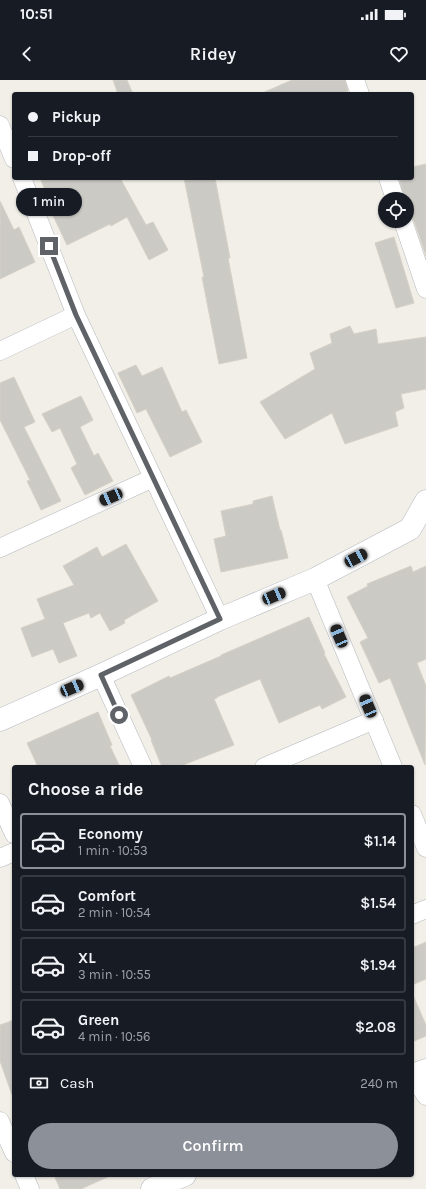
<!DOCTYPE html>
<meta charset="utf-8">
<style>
body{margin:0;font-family:Karla,sans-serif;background:#242831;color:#f1f3f6;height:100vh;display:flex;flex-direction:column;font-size:15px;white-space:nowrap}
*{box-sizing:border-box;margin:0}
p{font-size:13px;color:#9ea1a6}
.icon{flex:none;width:22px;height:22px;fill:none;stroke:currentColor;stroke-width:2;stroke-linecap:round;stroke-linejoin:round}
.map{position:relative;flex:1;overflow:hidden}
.side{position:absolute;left:12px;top:685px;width:402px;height:412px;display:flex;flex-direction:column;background:#171b24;border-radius:4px;box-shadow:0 1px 3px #0004}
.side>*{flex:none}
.banner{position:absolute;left:12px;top:12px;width:402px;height:88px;border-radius:4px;box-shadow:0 1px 3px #0004;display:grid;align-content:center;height:88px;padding:0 16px;background:#171b24}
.tools{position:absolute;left:378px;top:112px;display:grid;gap:8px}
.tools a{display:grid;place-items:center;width:36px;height:36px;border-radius:50%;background:#171b24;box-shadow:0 1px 3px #0004;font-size:20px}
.end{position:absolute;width:18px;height:18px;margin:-9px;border:5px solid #5f6368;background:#fff;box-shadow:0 0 0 2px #fff}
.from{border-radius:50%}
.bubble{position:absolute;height:28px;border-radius:14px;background:#171b24;box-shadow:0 1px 3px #0004;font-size:13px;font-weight:600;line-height:28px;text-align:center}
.car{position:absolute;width:12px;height:24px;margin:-12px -6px;border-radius:5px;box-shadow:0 0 3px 1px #0007;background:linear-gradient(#222 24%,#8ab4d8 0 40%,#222 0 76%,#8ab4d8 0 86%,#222 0)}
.banner b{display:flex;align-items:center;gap:14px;height:38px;font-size:15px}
.banner b+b{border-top:1px solid #363941}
.banner i{width:10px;height:10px;background:#f1f3f6}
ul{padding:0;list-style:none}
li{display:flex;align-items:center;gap:12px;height:56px;margin:0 8px 6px;padding:0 8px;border:2px solid #363941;border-radius:4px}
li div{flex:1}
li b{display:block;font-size:15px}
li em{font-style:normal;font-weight:600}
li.current{border-color:#8c9099}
li>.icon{width:36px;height:36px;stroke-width:1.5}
h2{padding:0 16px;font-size:18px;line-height:48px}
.pay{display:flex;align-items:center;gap:10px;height:44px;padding:0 16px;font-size:15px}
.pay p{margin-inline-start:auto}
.primary-button{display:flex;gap:8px;margin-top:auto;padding:8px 16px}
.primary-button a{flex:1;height:46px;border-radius:24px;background:#8c9099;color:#fff;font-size:16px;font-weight:600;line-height:46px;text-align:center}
.status{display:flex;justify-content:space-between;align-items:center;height:28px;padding:0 20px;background:#171b24;direction:ltr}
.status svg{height:11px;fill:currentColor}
header{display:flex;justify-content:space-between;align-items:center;height:52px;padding:0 16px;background:#171b24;font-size:18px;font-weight:600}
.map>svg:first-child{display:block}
</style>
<div class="status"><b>10:51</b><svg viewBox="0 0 49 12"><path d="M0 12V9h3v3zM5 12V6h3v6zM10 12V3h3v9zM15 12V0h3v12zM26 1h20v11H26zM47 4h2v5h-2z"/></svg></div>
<header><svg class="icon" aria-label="back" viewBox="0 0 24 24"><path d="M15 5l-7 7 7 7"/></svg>Ridey<svg class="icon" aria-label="heart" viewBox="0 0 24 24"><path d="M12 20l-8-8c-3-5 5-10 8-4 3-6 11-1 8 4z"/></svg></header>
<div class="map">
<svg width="426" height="1109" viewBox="0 0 426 1109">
<rect width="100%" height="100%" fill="#f1efe8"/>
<!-- building -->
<g fill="#cccac5" stroke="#d6d1c6">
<path d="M113 0H127L133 14H118Z"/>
<path d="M292 0H345L348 11 340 14H260Z"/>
<path d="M426 84V176L413 138 410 133 407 132V119H405L399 98H412V87Z"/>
<path d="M40 98H120L146 145 153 142 168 170 149 180 127 137 111 146 110 144 67 165 48 125 51 124Z"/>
<path d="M184 98H215L230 178H228L247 278 219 284 202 197H204Z"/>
<path d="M0 121 14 150 19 147 35 182 0 199Z"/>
<path d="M394 157 414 223 396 228 375 163Z"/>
<path d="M350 246 354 254 376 249 378 264 426 257V309L401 314 404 328 395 332 398 346 345 364 332 333 285 359 260 322 315 289 310 273 332 263 330 254Z"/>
<path d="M136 285 142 296 162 287 182 332 186 330 202 362 170 377 146 329 137 333 118 293Z"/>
<path d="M14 297 35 342 24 347 61 421 41 430 27 401 30 400 0 340V303Z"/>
<path d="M81 316 93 340 80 347 94 376 98 373 113 401 85 415 71 388 77 384 60 348 52 352 42 334Z"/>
<path d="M272 416 280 450H281L288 478 221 492 214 459 226 456 221 431 253 424V421Z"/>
<path d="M126 464 158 521 124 540 125 543 110 551 100 533 91 538 89 533 63 543 77 576 59 583 53 569 32 577 21 548 45 539 37 519 74 505 63 486 97 467 102 477Z"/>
<path d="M411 486 413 492 426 486V579L417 583 426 606 425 685 390 598 379 603 360 562 368 558 347 517 368 506 367 504Z"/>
<path d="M309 537 325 573 324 574 346 617 322 629 320 625 279 643 260 599 217 617V618L214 619 234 665 178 687H162L151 660H152L131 615 169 596 170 598 221 576V575Z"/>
<path d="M98 632 112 665 110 666 120 687H38L27 663Z"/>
<path d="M426 862V899L412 905V868Z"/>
<path d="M412 913 426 945V956L412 962Z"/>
<path d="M14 940V1014L12 1015 0 981V945Z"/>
<path d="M54 1095H112L81 1109H60Z"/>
</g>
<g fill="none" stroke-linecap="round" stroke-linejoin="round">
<!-- street casing -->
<g stroke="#b5b8bc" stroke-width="19">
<g id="street">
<path d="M355 0 360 14"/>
<path d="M0 45 14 79"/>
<path d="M22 98 76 235 220 539"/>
<path d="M388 98 395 119"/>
<path d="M403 141 426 209"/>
<path d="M0 271 76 235"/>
<path d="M0 468 153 398"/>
<path d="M315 499 393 687"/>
<path d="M101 595 143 687"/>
<path d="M264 687 374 640"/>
<path d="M0 723 14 754"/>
<path d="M412 734 426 768"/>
<path d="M0 778 14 772"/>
<path d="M412 835 426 829"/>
<path d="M412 995 426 1016"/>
<path d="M0 1041 14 1073"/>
<path d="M24 1095 30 1109"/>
</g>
</g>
<!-- secondary casing -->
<g stroke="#b6babf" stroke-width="23">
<g id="secondary">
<path d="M0 640 101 595 220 539 315 499 410 449 426 421"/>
<path d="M412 995 426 990"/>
<path d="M152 1109 185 1095"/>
</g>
</g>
<!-- street -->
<use href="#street" stroke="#fff" stroke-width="18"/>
<!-- secondary -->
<use href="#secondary" stroke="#fff" stroke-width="22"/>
</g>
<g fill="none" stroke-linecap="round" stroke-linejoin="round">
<!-- route -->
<path stroke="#5f6368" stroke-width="5" d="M49 166 76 235 220 539 101 595 119 635"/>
</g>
</svg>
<div class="tools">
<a><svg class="icon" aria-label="locate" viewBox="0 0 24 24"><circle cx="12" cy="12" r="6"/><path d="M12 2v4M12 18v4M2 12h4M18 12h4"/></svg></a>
</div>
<i class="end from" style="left:119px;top:635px"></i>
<i class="end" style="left:49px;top:166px"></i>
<div class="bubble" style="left:16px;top:108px;width:66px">1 min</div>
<i class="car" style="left:111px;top:417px;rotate:246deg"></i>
<i class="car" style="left:356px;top:478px;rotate:62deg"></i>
<i class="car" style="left:274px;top:516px;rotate:67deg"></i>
<i class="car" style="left:339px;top:556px;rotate:337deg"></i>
<i class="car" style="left:72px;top:608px;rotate:67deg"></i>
<i class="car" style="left:368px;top:626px;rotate:337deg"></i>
<div class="banner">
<b><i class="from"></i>Pickup</b>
<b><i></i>Drop-off</b>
</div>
<section class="side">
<h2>Choose a ride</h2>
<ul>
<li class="current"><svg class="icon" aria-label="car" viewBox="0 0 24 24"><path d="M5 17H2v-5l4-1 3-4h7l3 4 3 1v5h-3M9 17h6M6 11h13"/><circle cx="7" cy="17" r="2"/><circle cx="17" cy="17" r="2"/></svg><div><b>Economy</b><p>1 min · 10:53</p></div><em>$1.14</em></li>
<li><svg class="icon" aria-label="car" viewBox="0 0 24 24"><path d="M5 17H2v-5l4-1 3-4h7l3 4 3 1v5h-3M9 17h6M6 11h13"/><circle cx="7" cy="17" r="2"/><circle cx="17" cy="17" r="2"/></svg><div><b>Comfort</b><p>2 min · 10:54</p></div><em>$1.54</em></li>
<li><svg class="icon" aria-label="car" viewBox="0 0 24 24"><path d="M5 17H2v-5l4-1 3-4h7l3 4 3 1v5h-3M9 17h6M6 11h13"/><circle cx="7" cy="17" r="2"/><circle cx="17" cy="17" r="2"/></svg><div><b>XL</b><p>3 min · 10:55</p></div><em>$1.94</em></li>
<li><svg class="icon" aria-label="car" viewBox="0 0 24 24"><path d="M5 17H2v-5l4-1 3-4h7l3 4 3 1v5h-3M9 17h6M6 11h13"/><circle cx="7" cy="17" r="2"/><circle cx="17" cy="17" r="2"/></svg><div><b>Green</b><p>4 min · 10:56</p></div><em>$2.08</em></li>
</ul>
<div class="pay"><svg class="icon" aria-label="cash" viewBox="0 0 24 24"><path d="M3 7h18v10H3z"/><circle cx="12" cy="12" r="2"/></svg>Cash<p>240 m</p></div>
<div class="primary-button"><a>Confirm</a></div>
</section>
</div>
